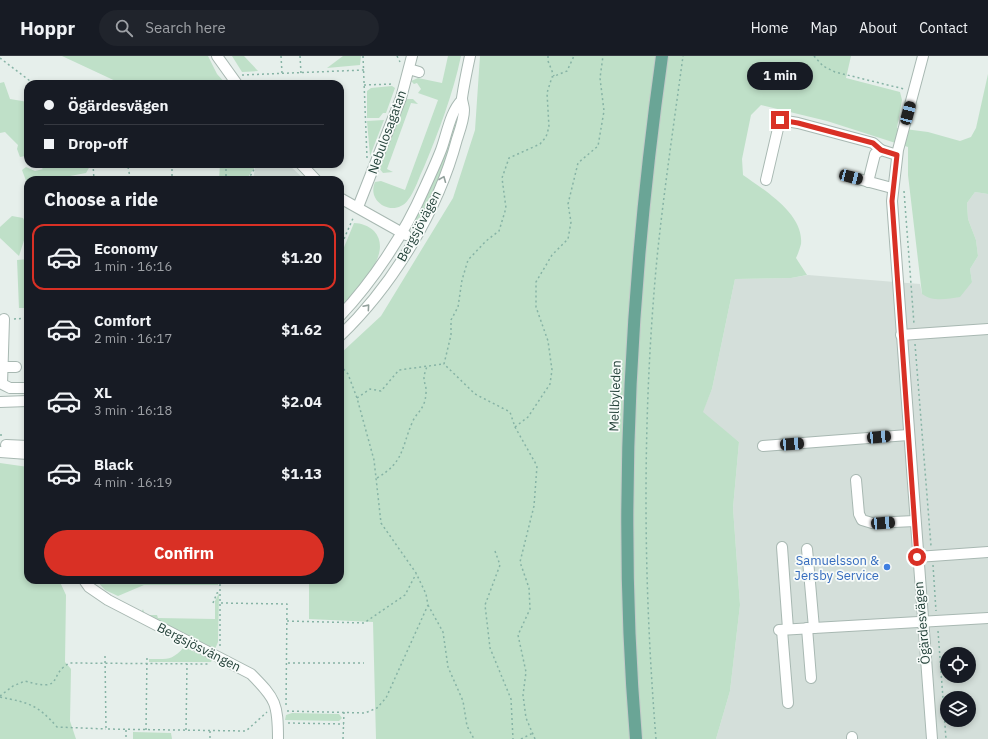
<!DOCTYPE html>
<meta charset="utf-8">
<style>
body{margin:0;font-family:"IBM Plex Sans",sans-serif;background:#20242c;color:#f1f3f6;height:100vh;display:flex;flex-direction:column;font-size:15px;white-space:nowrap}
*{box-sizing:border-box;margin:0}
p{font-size:13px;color:#9ea1a6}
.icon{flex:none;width:22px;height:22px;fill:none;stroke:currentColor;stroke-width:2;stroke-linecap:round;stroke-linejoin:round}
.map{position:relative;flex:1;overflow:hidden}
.side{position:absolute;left:24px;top:120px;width:320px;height:408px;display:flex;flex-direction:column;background:#171b24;border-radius:12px;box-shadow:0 2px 6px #0003}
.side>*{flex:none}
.banner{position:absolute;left:24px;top:24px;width:320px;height:88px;border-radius:12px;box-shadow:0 2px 6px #0003;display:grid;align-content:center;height:88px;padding:0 20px;background:#171b24}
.controls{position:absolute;left:940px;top:591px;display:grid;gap:8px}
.controls a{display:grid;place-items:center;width:36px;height:36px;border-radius:50%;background:#171b24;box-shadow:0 2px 6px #0003;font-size:20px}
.end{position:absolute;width:18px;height:18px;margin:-9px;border:5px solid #d93025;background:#fff;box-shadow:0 0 0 2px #fff}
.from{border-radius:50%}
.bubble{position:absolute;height:28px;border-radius:14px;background:#171b24;box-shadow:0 2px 6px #0003;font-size:13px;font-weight:700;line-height:28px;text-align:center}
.car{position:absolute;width:12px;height:24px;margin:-12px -6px;border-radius:5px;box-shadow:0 0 3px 1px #0007;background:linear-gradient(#222 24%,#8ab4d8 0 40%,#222 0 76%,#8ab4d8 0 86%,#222 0)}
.banner b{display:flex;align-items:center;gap:14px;height:38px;font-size:15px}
.banner b+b{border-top:1px solid #363941}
.banner i{width:10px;height:10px;background:#f1f3f6}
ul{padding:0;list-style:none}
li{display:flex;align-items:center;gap:12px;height:66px;margin:0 8px 6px;padding:0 12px;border:2px solid transparent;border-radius:12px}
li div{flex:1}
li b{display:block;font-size:15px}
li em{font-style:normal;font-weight:700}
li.active{border-color:#d93025}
li>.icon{width:36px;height:36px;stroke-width:1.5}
h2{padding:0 20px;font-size:18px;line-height:48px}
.button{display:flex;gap:8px;margin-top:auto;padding:8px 20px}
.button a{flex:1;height:46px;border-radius:24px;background:#d93025;color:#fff;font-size:16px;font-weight:700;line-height:46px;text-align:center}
header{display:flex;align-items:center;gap:24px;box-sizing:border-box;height:56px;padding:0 20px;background:#171b24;border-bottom:1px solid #363941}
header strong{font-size:19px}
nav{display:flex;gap:22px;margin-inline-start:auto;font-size:14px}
.search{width:280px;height:36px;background:#20242c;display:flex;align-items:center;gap:10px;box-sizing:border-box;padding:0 14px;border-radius:22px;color:#9ea1a6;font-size:15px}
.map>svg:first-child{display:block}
</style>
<header>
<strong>Hoppr</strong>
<div class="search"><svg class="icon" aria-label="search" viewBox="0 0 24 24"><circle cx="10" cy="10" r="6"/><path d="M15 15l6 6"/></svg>Search here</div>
<nav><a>Home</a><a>Map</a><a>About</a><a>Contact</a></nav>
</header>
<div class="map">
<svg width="988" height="683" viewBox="0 0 988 683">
<rect width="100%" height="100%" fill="#e6efeb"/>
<!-- built -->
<g fill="#d4dfda" fill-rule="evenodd">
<path d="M257 108H288L305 124H253L255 112Z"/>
<path d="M975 136 988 138V683H716L730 635 740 549 733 452 739 386 702 357 712 333 735 223 791 222 808 219 920 228 922 238 972 226 970 213 978 200 976 184 968 163 967 147ZM947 598H969V620H947ZM947 642H969V664H947Z"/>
</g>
<!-- green -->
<g fill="#bfe0c8">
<path d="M62 0H208L217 18 226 28H122Z"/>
<path d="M232 0H244L258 15 242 16Z"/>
<path d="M343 0H361L360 9 327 12Z"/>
<path d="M448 0H461C453 38 439 75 424 111 419 121 415 135 408 144 395 162 366 147 375 126L381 125 405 134 438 44 418 37 421 33 417 27 414 28 411 25 418 22 442 27Z"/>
<path d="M480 0H851L846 22 900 36 902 44 897 72 928 76 960 85 971 81 976 72 988 18V138L975 136 967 147 968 163 976 184 978 200 970 213 972 226 960 241C947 243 933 246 922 238L908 119V91L827 65 761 49 751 59 742 103 743 119C764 134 804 158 801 188 800 192 798 198 796 202L807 219 791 222 735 223 712 333 703 356 739 386 733 452 740 549 730 635 716 683H376L373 566 309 563V524H340V298L381 260 453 142 475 74Z"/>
<path d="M4 26 10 43 28 46 27 69H28V105L25 100 20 101 17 93 18 89 5 76 0 77V27Z"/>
<path d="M392 30 395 32 386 57H383L379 62H367V35L371 32Z"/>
<path d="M407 43H413L418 48 411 47 387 113 393 116 383 117 379 112 403 48Z"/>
<path d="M459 51 460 54C454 78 432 159 411 169Z"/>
<path d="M384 64 370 100 367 65Z"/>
<path d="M37 108H89L90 110 86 117 70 120 65 124H28V130L22 114 26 111 35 115 43 113Z"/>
<path d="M220 108H257L246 124H219Z"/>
<path d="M12 160 23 162 28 172 19 200 0 182V171Z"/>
<path d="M354 167C361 167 369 170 374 175 395 198 355 235 340 253V201Z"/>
<path d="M28 203V252H19L17 204Z"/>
<path d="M0 407 28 411V524H59L66 539 65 606 71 613 70 665 76 683H0Z"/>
<path d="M96 524H218V529H144L118 540 105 534Z"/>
<path d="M219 537 218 586 215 593 141 557 143 553 145 559H157L158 562 215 563V545Z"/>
<path d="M184 591 212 604 211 606H149V603C167 603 172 605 184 591Z"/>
<path d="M292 657 339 658 342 662 339 665 285 664 286 659Z"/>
<path d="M133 676 171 677 172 683H133Z"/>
</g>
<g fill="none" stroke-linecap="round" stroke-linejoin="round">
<!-- minor casing -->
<g stroke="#a8b8b2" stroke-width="12">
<g id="minor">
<path d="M217 0 237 28"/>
<path d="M923 0 898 94 892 145 932 683"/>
<path d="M409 13 419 16"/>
<path d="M301 108 316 124"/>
<path d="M851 121 892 132"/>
<path d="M766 124 780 64 798 67 873 87 881 94"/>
<path d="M868 126 875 98 881 94 897 99"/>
<path d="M340 142 406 179"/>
<path d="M358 151 401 42 412 0"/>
<path d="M340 260C373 225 405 177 424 133 430 120 436 107 441 94 447 78 450 56 462 44"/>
<path d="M4 263 2 328 10 332H28"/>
<path d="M901 279 988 273"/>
<path d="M340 280C393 229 438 155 457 83 460 74 464 63 464 54 464 50 462 46 462 42 464 28 467 14 470 0"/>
<path d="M2 311H16"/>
<path d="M0 346 28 345"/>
<path d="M6 389 28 390"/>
<path d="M763 390 908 379"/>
<path d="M0 396 28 398"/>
<path d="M856 424 859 458 862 464 872 467 915 465"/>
<path d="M782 491 788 573"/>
<path d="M807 493 814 572"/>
<path d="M917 501 988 496"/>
<path d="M84 524 89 531 108 544 251 618C276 643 278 648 278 683"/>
<path d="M807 572 811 622"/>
<path d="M779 574 988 562"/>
<path d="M782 574 788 647"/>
<path d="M852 681V683"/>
</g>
</g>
<!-- major casing -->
<g stroke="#c2cac8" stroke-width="14">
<path id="major" d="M636 683C617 455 630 227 662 0"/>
</g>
<!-- path -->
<g stroke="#86b3a5" stroke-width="1.5" stroke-dasharray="2 3" stroke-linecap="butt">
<path d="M281 0 282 17"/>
<path d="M300 0 301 17"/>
<path d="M363 0 367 102"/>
<path d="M397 0 400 6"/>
<path d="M548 0V5L554 20"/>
<path d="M814 0 823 10 835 16 904 33"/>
<path d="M0 2 34 28"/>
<path d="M242 19 364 14"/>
<path d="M364 29 394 28"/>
<path d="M93 108 94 124"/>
<path d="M124 108 128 111 130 121 135 124"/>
<path d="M172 108V124"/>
<path d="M226 108V124"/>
<path d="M248 124 257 108"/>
<path d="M904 135 914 268"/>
<path d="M340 192 354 160"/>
<path d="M14 263 28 262"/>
<path d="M915 288 931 490"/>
<path d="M357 342 370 333 381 335 399 314 443 308"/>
<path d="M515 371 528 361 550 328 552 314 548 285 536 251V226L552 199 568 183 571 166 568 148 578 107 598 90 604 55 600 22 603 0"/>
<path d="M0 379H4"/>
<path d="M377 422C404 406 401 393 412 367 417 355 425 354 426 337 427 332 424 327 424 322 424 318 426 314 427 310"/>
<path d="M495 495 500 509 485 549 490 592 511 643 513 683"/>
<path d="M933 509 936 555"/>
<path d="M213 547 217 537 221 536"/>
<path d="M221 547 287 548 286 651"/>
<path d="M428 549 443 576 448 611 463 645 467 670 474 683"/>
<path d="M287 565 364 567 405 539 416 518"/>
<path d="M938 575 946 683"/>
<path d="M220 590V524"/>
<path d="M105 600 106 673 246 675 267 656"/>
<path d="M288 607H364"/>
<path d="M0 640 13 630 25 625C66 637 47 618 70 607L209 608"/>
<path d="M0 641C29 647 37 648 57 671L106 673"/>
<path d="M287 655 365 657 377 652 386 642 428 549 426 538 416 517 381 467 374 404 357 342 348 318 340 309"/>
<path d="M288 667 344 668"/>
<path d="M126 674V683"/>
<path d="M146 674 147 600"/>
<path d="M186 674 187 608"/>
<path d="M210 675V683"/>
<path d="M343 683 344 656"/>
<path d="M521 683 533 677"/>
<path d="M535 683 526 662 523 639 526 616 518 579 530 553 529 532 520 506 534 450 537 410 515 371 510 356 475 338 444 308 451 279V264L458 251 462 224 468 204 486 185 499 175 506 152 502 122 509 102 540 88 546 81 549 71 547 37 552 21 567 15 574 0"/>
<path d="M656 683C643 523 642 361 657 202 664 134 674 67 683 0"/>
</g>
<!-- minor -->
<use href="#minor" stroke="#fff" stroke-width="10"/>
<!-- major -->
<use href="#major" stroke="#6aa596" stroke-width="12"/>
</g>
<!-- one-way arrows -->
<defs><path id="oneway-chevron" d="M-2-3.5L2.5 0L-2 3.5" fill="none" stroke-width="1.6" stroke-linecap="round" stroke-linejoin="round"/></defs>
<g stroke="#92a09c">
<use href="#oneway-chevron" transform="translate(443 123) rotate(-68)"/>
<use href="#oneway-chevron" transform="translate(367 251) rotate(-49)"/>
</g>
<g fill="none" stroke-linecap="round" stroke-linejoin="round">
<!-- route -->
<path stroke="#d93025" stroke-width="5" d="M780 64 798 67 873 87 881 94 897 99 892 145 917 501"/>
</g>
<!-- markers -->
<circle fill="#3f7fe0" stroke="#f7fbf9" stroke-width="1.5" cx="887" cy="511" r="4"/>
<g text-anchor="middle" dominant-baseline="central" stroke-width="3.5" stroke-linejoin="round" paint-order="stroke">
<!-- street labels -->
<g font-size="13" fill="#24423a" stroke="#f7fbf9">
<text transform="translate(387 76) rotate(-70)">Nebulosagatan</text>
<text transform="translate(419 170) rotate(-62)">Bergsjövägen</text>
<text transform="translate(615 340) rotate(-88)">Mellbyleden</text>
<text transform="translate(922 567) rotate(-95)">Ögärdesvägen</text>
<text transform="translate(199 591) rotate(27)">Bergsjösvängen</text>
</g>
<!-- shop labels -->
<g font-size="13" fill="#366cbe" stroke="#f7fbf9" text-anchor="end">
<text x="879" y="504">Samuelsson &amp;<tspan x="879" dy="15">Jersby Service</tspan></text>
</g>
</g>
</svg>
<div class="controls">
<a><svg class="icon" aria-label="locate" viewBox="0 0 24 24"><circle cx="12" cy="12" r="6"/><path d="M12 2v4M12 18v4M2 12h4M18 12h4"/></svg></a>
<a><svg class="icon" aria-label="layers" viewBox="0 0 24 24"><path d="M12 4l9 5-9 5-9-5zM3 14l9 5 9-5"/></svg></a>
</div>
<i class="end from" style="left:917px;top:501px"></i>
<i class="end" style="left:780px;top:64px"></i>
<div class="bubble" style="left:747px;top:6px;width:66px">1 min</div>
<i class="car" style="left:908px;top:57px;rotate:15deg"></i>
<i class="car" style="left:851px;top:121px;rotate:105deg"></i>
<i class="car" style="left:879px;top:381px;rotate:85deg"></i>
<i class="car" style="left:792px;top:388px;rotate:86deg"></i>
<i class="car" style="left:883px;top:467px;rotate:86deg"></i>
<div class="banner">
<b><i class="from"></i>Ögärdesvägen</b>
<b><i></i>Drop-off</b>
</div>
<section class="side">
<h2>Choose a ride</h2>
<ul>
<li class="active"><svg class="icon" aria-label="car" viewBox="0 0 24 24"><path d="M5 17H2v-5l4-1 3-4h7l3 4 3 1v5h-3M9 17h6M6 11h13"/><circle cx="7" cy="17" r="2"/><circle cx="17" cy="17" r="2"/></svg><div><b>Economy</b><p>1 min · 16:16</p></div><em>$1.20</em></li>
<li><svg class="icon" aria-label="car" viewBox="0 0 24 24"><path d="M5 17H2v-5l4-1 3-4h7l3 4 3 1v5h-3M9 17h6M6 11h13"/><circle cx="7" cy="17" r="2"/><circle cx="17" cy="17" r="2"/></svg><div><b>Comfort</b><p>2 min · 16:17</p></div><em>$1.62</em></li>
<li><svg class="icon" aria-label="car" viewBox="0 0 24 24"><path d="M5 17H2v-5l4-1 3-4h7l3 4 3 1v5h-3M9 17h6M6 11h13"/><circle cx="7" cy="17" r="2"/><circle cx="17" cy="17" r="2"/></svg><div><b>XL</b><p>3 min · 16:18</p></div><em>$2.04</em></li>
<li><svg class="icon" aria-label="car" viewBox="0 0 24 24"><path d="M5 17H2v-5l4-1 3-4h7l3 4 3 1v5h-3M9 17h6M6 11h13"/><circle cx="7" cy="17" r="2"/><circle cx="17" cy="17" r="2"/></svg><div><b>Black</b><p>4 min · 16:19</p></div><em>$1.13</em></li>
</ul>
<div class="button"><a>Confirm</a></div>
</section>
</div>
